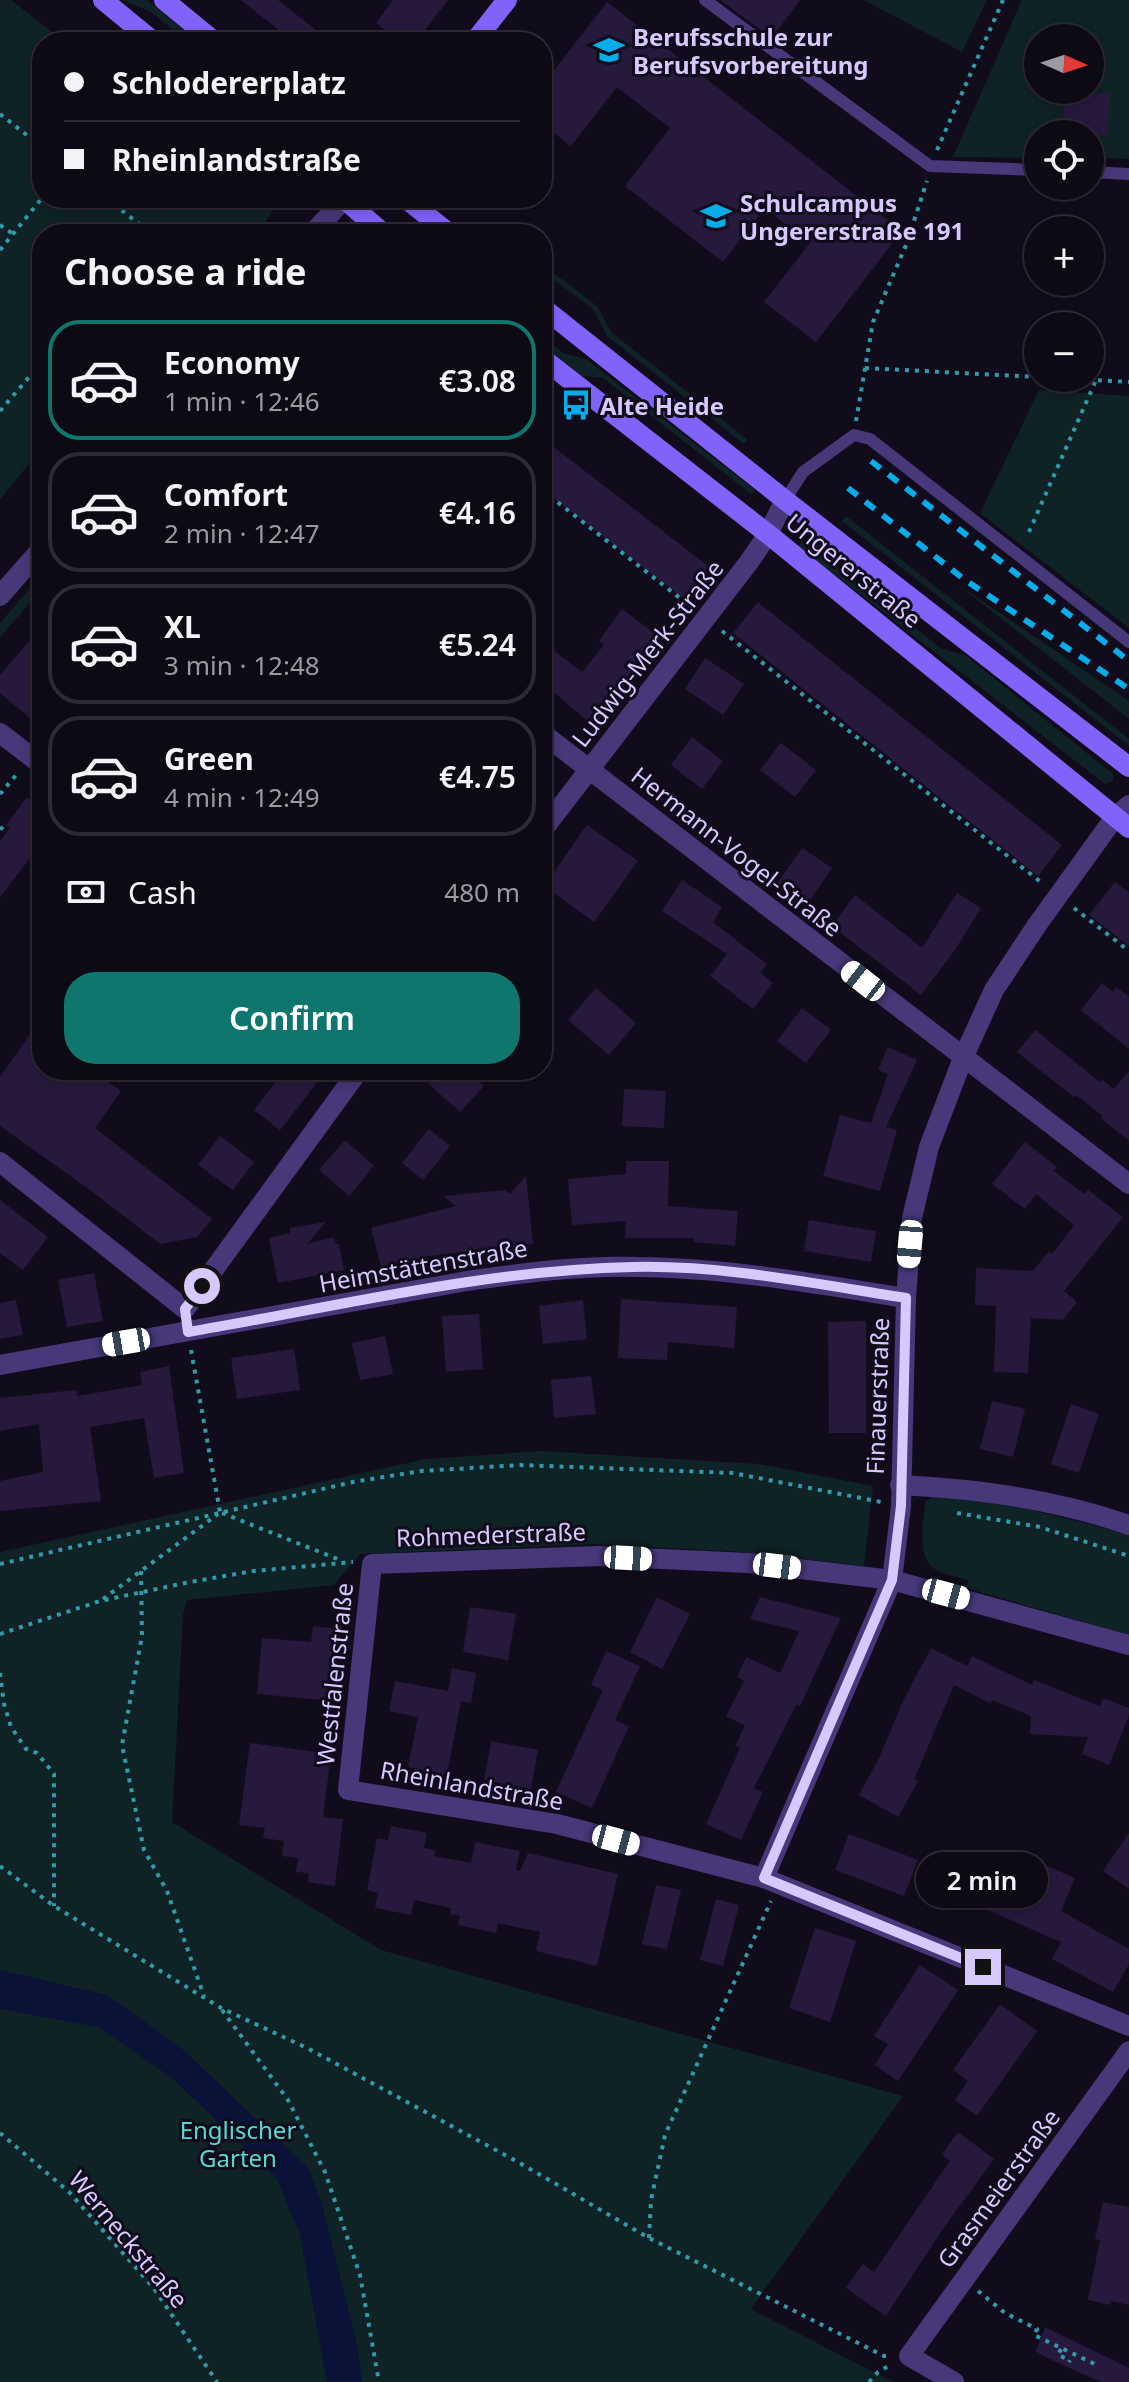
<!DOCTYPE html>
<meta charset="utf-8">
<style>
body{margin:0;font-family:"Noto Sans",sans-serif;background:#1b1722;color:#f1f3f6;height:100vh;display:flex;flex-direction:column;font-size:30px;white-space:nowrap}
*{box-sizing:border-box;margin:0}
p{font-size:26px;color:#9a9aa0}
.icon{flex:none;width:44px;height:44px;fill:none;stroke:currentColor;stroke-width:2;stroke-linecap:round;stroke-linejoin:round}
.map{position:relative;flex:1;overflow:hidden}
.side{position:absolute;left:32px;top:224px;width:520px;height:856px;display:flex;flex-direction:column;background:#0d0915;border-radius:32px;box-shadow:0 4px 12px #0003,0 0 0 2px #2d2a34}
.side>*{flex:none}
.hud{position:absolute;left:32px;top:32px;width:520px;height:176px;border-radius:32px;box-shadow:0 4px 12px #0003,0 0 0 2px #2d2a34;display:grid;align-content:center;height:176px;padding:0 32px;background:#0d0915}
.needle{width:52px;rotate:93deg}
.buttons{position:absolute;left:1024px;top:24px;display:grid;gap:16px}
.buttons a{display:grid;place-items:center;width:80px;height:80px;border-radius:50%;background:#0d0915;box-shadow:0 4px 12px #0003,0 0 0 2px #2d2a34;font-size:40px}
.end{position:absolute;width:36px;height:36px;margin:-18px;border:10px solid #d7c8fd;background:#111;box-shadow:0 0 0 4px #111}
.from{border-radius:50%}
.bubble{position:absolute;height:56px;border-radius:28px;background:#0d0915;box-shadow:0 4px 12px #0003,0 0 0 2px #2d2a34;font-size:26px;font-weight:600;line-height:56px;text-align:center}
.car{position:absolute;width:24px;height:48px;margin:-24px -12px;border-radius:10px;box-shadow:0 0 6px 2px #0007;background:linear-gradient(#fff 24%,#345 0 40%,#fff 0 76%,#345 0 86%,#fff 0)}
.hud b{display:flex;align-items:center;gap:28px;height:76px;font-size:30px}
.hud b+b{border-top:2px solid #2d2a34}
.hud i{width:20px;height:20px;background:#f1f3f6}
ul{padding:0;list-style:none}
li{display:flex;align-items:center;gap:24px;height:120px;margin:0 16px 12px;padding:0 16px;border:4px solid #2d2a34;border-radius:32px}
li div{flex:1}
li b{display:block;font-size:30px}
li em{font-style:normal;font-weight:600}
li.on{border-color:#0f766e}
li>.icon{width:72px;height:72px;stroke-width:1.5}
h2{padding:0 32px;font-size:36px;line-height:96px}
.pay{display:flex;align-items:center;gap:20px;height:88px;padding:0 32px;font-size:30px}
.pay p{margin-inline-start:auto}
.action{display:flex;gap:16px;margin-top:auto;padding:16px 32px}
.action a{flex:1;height:92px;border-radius:32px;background:#0f766e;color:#fff;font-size:32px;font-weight:600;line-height:92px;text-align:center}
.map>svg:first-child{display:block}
</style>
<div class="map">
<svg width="1129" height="2382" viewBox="0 0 1129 2382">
<rect width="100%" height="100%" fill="#110c1c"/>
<!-- green -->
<g fill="#0f2225" fill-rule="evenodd">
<path d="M0 0H11L65 42H42V198H266L272 212 258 234H42V449L0 499Z"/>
<path d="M123 0H147L198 42H188L151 12Z"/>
<path d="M864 0H987L962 52Z"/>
<path d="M1022 0H1129V159L1090 158V134H1038V158L953 157ZM1038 38H1090V90H1038Z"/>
<path d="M542 264 597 306 611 332 748 440 744 444 607 336 593 309 542 271Z"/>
<path d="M542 336 563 353 586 359 755 490 751 494 603 378 582 376 542 345Z"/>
<path d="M1039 390 1129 396V628L980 513Z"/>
<path d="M846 516 1129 739V746L842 521Z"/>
<path d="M802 540 942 649 965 655 1113 774V781L1105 784 798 546Z"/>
<path d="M42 574V589L0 637V623Z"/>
<path d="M956 583 1129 701V719Z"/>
<path d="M541 1451 759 1464 873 1486 864 1566 744 1552 593 1544 360 1554 334 1585 187 1600 183 1615 172 1822 381 1950 903 2096 751 2309 893 2382H0V1552L426 1459Z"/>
<path d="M932 1497 1007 1504 1129 1534V1635L966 1588 968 1580C958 1577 945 1575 936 1570 915 1556 924 1523 925 1502Z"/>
</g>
<!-- water -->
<path fill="#0a1237" d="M0 1970 107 1995 181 2048 308 2168 321 2201 357 2345 362 2382H327L300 2235 277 2179 171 2077 98 2027 0 2009Z"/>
<!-- building -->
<g fill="#26193c">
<path d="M241 0H278L331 42H294Z"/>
<path d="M393 0H448L416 42H400L376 23Z"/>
<path d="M720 0H800L772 38Z"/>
<path d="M607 2 902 231 816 342 764 302 810 243 765 208 723 262 625 186 670 128 617 87 571 146 542 124V86Z"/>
<path d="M1065 91 1110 94 1107 136 1062 133Z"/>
<path d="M542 438 712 569 687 601 542 489Z"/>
<path d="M758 602 1062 845 1038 876 733 633Z"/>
<path d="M622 609 658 636 620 690 591 724 542 682V647L550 654 553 650 582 672 604 645 599 641Z"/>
<path d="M42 626V728L0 693V675Z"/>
<path d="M705 658 744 684 723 715 685 689Z"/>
<path d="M692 737 723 761 702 789 671 765Z"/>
<path d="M781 743 816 770 795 797 760 770Z"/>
<path d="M27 797 42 809V843L0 897V841L10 828 6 825Z"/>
<path d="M587 825 638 861 594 922 544 886Z"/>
<path d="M802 848 832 868 806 906 776 885Z"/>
<path d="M682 880 722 907 713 922 767 964 760 973 773 983 753 1009 710 976 727 954 662 911Z"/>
<path d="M1115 882 1129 893V946L1089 915Z"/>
<path d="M957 893 981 908 955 950 921 995 832 926 855 895 922 948Z"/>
<path d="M1102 983 1113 992 1116 987 1129 997V1049L1081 1010Z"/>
<path d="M596 988 636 1023 609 1055 568 1020Z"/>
<path d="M802 1008 831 1030 806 1063 777 1041Z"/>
<path d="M42 1017V1070H91L121 1091 95 1128 212 1219 197 1237 160 1244 89 1189 0 1126V1077Z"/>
<path d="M1035 1030 1100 1082 1102 1080 1114 1089 1129 1071V1141L1101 1118 1103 1116 1076 1095 1074 1097 1017 1052Z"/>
<path d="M888 1047 917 1060 886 1127 897 1130 880 1191 823 1176 840 1115 871 1123 888 1074 878 1070Z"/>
<path d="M285 1070H327L280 1130 254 1110Z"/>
<path d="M413 1070H465L484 1086 460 1112Z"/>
<path d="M624 1089 666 1091 664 1128 622 1126Z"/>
<path d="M429 1129 450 1146 423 1180 402 1163Z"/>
<path d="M220 1136 254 1162 233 1190 198 1165Z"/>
<path d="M345 1140 374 1166 349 1196 319 1170Z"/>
<path d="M1025 1142 1057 1167 1054 1171 1084 1194 1088 1190 1123 1217 1064 1291 1077 1302 1063 1320 1031 1318 1028 1373 994 1372 996 1306 975 1305 976 1268 1033 1271 1049 1251 1052 1254 1074 1225 1036 1194 1025 1209 992 1184Z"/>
<path d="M626 1161H669L668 1206 738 1211 735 1246 694 1242V1238H625L626 1221 572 1225 568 1179 626 1174Z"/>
<path d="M526 1176 533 1244 420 1257 421 1261 382 1271 371 1228 456 1206 443 1196 505 1190 510 1194Z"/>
<path d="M0 1200 48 1237 23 1270 0 1253Z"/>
<path d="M809 1220 876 1231 871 1262 804 1251Z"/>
<path d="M326 1222 307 1244 334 1237 336 1244H339L344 1270 278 1283 269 1238 290 1233V1228Z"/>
<path d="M94 1273 103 1321 67 1327 58 1280Z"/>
<path d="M621 1299 737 1307 734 1348 668 1342 667 1360 618 1358Z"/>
<path d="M16 1300 23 1335 0 1339V1303Z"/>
<path d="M583 1300 587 1339 543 1344 539 1306Z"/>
<path d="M479 1314 483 1369 446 1372 442 1316Z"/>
<path d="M866 1321V1433H829L828 1322Z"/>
<path d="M385 1336 393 1374 360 1380 352 1343Z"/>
<path d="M294 1349 300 1390 237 1399 231 1358Z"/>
<path d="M169 1366 184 1473 154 1478 144 1418 90 1427 101 1501 0 1511V1481L43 1472 39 1424 0 1431V1398L76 1390 77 1396 142 1385 140 1372Z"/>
<path d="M591 1376 596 1414 554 1418 551 1380Z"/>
<path d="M992 1401 1025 1409 1013 1457 980 1449Z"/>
<path d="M1071 1404 1099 1414 1079 1473 1051 1464Z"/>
<path d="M657 1597 690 1614 662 1669 630 1652Z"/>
<path d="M760 1597 841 1618 800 1706 796 1705 754 1788 763 1792 741 1840 706 1824 740 1748 735 1746 745 1726 726 1716 744 1681 737 1677 746 1657 780 1673 799 1631 750 1619Z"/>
<path d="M470 1607 516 1614 508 1660 463 1652Z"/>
<path d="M313 1626 339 1629 333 1701 257 1694 262 1638 311 1642Z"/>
<path d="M931 1648 967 1666 972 1656 1032 1685 1034 1680 1100 1706 1103 1698 1129 1708V1715L1109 1765 1082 1754 1088 1737 1030 1734 1031 1716 992 1700 990 1703 954 1685 914 1780 918 1781 898 1817 859 1795 880 1756 904 1699Z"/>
<path d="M606 1651 640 1666 615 1720 629 1726 592 1808 556 1792 603 1690 591 1685Z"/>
<path d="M452 1668 476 1673 471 1703 461 1701 447 1775 408 1767 418 1717 389 1711 395 1681 448 1691Z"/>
<path d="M491 1741 538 1750 531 1789 484 1780Z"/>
<path d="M250 1743 331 1754 323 1817 343 1819 335 1886 308 1882 309 1873 296 1872 298 1858 282 1856 284 1841 263 1838 265 1828 239 1825Z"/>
<path d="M391 1826 427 1833 424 1848 435 1850 434 1856 471 1863 475 1842 520 1851 516 1870 520 1871 528 1853 618 1874 597 1966 536 1951 540 1932 498 1923 496 1933 458 1925 460 1916 450 1914 451 1908 414 1900 411 1915 375 1908 378 1893 367 1890 377 1838 388 1840Z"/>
<path d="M1129 1833V1889L1103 1871Z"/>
<path d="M849 1834 918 1860 904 1896 835 1870Z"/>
<path d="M1005 1860 1033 1872 1038 1862 1075 1878 1061 1911 1129 1949V1964L1113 1992 1052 1959 1061 1942 983 1908 982 1910 952 1897 961 1876 992 1888Z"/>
<path d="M656 1885 681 1890 667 1949 642 1944Z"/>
<path d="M716 1899 739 1905 723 1966 700 1960Z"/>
<path d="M815 1928 856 1941 830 2022 789 2008Z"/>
<path d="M920 1965 958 1990 898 2081 875 2065 888 2044 874 2036Z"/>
<path d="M1000 2004 1037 2031 977 2116 955 2100 968 2081 953 2070Z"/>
<path d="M958 2132 994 2159 940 2233 886 2316 846 2288 863 2264 874 2272 950 2161 942 2154Z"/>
<path d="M1103 2202 1129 2207V2305L1111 2301 1110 2305 1088 2300 1100 2240 1095 2239Z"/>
<path d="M1045 2327 1129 2368V2382H1101L1043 2356 1036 2351Z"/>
</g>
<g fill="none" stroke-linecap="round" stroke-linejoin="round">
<!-- path -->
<g stroke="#319ba9" stroke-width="4" stroke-dasharray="4 6" stroke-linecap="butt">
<path d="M0 114 42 147"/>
<path d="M937 150 1003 0"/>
<path d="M106 198 152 234"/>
<path d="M288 202 292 198"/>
<path d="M0 225 13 234"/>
<path d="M488 234 499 220"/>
<path d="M0 250 42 198"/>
<path d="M865 368 1038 377"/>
<path d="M1058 378 1129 382"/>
<path d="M0 411 42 362"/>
<path d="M856 421 873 322 906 245 927 181"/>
<path d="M542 490 690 606"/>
<path d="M1029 532 1096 380"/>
<path d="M722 631 1042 883"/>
<path d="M0 794 17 774"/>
<path d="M0 827 5 831"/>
<path d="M1074 908 1129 951"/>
<path d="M191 1350 220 1512"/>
<path d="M222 1513 340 1560"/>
<path d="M957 1513 1040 1527 1129 1556"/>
<path d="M0 1564 353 1482 421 1471 520 1465 733 1473 881 1502"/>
<path d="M141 1571 142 1636 122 1745 144 1850 167 1891 204 1996"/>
<path d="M103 1599 218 1514"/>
<path d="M0 1634 100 1601 190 1582 254 1571 353 1562"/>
<path d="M0 1673 4 1704 11 1727 26 1749 37 1753 54 1774V1906"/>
<path d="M0 1866 54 1906 221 2008 307 2048 518 2162 649 2238 884 2356H890"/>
<path d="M222 2010 288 2100 325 2172 360 2275 379 2382"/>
<path d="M0 2133 69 2192 153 2287 217 2382"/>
<path d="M649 2238 651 2200 665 2135 771 1901"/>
<path d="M978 2291 1005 2313 1037 2329 1034 2335 1099 2366"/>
<path d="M1061 2349 1058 2355 1070 2360 1069 2362"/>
<path d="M869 2382 878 2372 892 2364"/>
</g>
<!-- lane -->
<g stroke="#463879" stroke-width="12">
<path d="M705 0 930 166 1038 170"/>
<path d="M1090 172 1129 174"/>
<path d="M785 500 803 472 854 435 870 439 1129 642"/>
<path d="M30 755 42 740"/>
</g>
<!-- street -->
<g stroke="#463879" stroke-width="20">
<path d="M312 234 344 199"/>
<path d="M0 596 42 548"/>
<path d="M0 733 42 765"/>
<path d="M542 733 1129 1184"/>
<path d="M542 831 749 562 768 534 785 500"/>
<path d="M0 1162 185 1309 359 1070"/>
<path d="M0 1365 467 1281C523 1273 580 1265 638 1267 728 1268 817 1284 906 1298"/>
<path d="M900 1485C978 1489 1055 1499 1129 1525"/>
<path d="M1129 1645 892 1580 749 1563 598 1556 372 1564 348 1790 557 1824 764 1878 1129 2026"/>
<path d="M764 1878 892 1580 901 1506 906 1298 912 1218 929 1147 963 1058 994 990 1037 925 1115 817 1129 805"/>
<path d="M954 2382 909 2356 1129 2051"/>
</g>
<!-- secondary -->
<g stroke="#8163fa" stroke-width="20">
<path d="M103 0 154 42"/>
<path d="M164 0 215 42"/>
<path d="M474 42 507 0"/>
<path d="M343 198 384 234"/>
<path d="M405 198 450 234"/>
<path d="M542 307 785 500 1129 767"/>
<path d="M542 358 768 534 1129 828"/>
</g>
<!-- rail -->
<g stroke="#08ace9" stroke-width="6" stroke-dasharray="12 10" stroke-linecap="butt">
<path d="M871 461 1129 661"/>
<path d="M848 488 965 580 1129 689"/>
</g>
</g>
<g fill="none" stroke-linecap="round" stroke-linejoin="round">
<!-- route -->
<path stroke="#d7c8fd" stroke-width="10" d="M202 1286 185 1309 188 1332C336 1307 483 1270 633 1267 724 1265 816 1284 906 1298L901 1506 892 1580 764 1878 983 1967"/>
</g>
<!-- icons -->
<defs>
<g id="school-bare" transform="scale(2.4)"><path d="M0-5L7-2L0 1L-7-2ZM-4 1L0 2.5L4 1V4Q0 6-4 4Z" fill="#08ace9" stroke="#110c1c" stroke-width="2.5" paint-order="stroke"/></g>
<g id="bus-bare" transform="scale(2.4)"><path d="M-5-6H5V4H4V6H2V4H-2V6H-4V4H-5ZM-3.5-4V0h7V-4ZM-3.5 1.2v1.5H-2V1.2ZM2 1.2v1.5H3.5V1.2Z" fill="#08ace9" stroke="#110c1c" stroke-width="2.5" paint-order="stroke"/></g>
</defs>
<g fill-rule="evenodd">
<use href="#school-bare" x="609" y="50"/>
<use href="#school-bare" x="716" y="216"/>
<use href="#bus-bare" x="576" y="405"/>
</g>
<g text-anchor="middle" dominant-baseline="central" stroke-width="6" stroke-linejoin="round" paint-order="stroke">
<!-- poi labels -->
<g font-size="24" font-weight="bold" fill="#d7c8fd" stroke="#110c1c" text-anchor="start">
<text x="633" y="36">Berufsschule zur<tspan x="633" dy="28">Berufsvorbereitung</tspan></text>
<text x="740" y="202">Schulcampus<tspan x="740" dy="28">Ungererstraße 191</tspan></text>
<text x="600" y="405">Alte Heide</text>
</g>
<!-- street labels -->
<g font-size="24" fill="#d7c8fd" stroke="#110c1c">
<text transform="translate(854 570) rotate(39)">Ungererstraße</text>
<text transform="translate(647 653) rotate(-52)">Ludwig-Merk-Straße</text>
<text transform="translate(737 851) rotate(38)">Hermann-Vogel-Straße</text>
<text transform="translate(423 1265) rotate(-10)">Heimstättenstraße</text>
<text transform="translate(877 1396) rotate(-88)">Finauerstraße</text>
<text transform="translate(491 1534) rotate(-2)">Rohmederstraße</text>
<text transform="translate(334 1674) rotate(-84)">Westfalenstraße</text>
<text transform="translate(472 1785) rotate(10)">Rheinlandstraße</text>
<text transform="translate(998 2188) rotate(-54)">Grasmeierstraße</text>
<text transform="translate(129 2239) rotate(50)">Werneckstraße</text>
</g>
<!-- park labels -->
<g font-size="24" fill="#58d9cf" stroke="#110c1c">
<text x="238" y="2129">Englischer<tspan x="238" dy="28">Garten</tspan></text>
</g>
</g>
</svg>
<div class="buttons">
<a><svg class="needle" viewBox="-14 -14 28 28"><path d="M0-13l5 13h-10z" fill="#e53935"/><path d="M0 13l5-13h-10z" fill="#9a9aa0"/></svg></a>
<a><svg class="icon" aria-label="locate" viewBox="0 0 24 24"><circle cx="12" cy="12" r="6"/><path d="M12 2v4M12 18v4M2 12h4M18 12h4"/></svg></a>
<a>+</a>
<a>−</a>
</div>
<i class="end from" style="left:202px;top:1286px"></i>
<i class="end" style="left:983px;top:1967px"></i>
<div class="bubble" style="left:916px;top:1852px;width:132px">2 min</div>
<i class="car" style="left:863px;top:981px;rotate:308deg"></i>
<i class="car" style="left:910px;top:1244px;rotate:185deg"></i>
<i class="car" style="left:126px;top:1342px;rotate:260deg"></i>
<i class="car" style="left:628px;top:1558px;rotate:93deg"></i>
<i class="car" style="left:777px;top:1566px;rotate:97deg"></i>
<i class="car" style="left:946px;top:1594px;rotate:105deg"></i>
<i class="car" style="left:616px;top:1840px;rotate:105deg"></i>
<div class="hud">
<b><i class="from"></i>Schlodererplatz</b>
<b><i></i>Rheinlandstraße</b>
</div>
<section class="side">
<h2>Choose a ride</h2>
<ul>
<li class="on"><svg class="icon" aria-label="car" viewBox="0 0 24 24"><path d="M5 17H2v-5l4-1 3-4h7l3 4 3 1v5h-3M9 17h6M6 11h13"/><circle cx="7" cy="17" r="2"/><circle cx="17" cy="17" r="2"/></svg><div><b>Economy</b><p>1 min · 12:46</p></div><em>€3.08</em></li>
<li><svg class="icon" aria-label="car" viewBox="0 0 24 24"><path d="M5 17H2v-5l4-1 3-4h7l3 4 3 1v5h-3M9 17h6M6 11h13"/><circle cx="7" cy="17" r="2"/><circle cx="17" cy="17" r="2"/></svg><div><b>Comfort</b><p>2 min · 12:47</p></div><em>€4.16</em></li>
<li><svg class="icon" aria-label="car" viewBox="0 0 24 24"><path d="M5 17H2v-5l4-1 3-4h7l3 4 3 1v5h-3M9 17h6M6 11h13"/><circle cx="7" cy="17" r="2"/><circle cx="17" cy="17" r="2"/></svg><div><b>XL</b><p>3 min · 12:48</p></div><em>€5.24</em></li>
<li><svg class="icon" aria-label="car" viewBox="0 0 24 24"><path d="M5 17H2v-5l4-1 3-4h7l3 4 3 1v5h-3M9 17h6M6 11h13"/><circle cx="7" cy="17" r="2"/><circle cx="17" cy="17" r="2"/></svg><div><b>Green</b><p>4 min · 12:49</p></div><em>€4.75</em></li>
</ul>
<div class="pay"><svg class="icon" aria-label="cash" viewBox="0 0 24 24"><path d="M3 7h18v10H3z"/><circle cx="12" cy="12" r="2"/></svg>Cash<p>480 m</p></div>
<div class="action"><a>Confirm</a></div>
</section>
</div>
